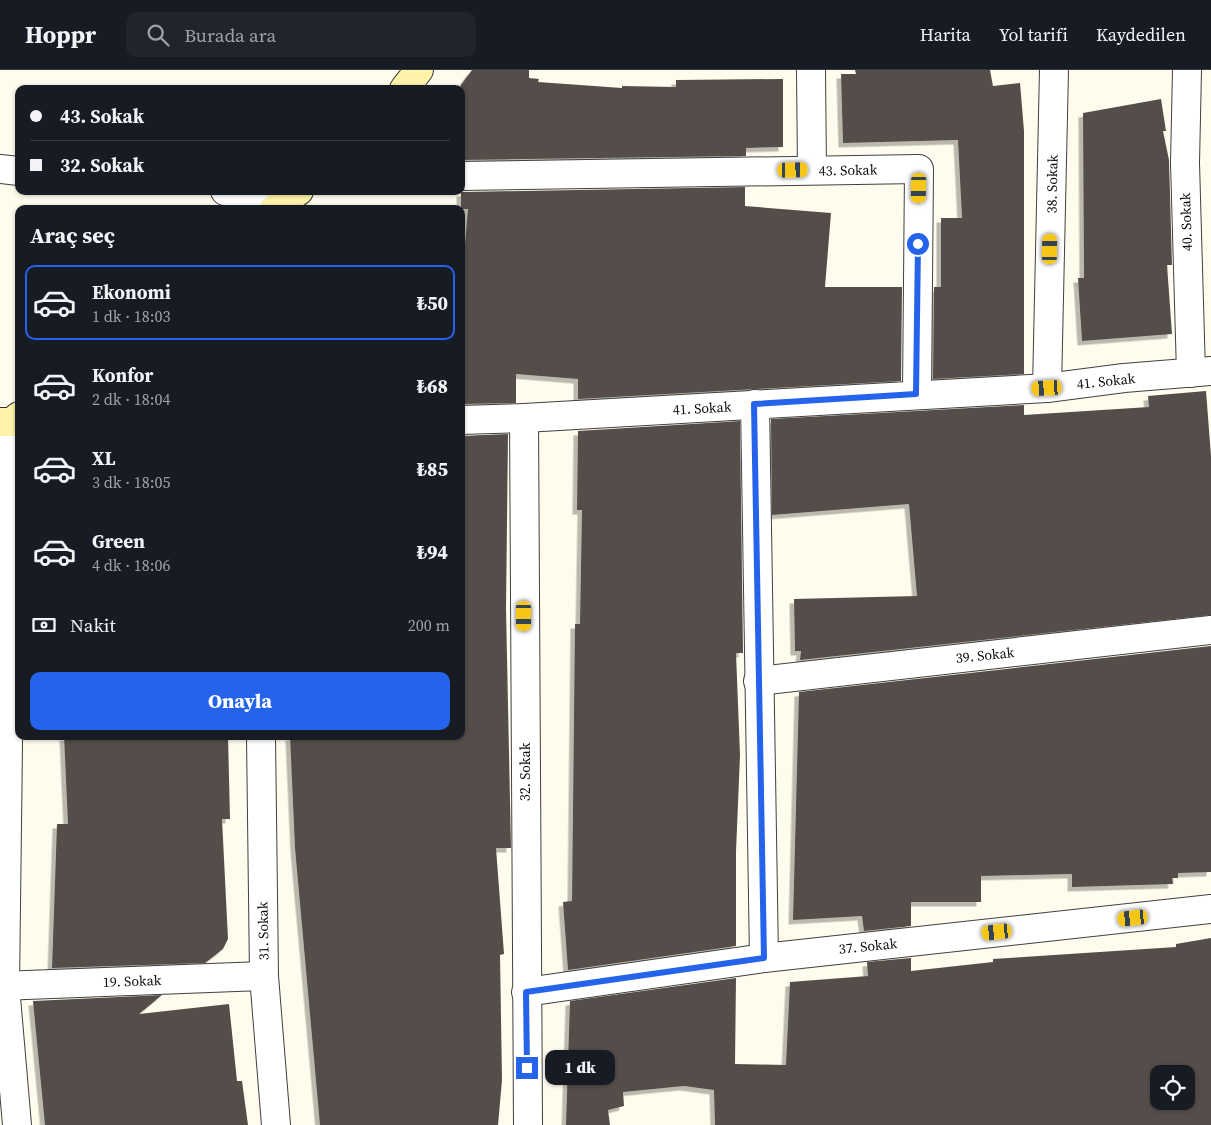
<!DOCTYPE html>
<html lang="tr">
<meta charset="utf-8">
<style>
body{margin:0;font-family:"Source Serif 4",serif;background:#20242c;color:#f1f3f6;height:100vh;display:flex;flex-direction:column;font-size:19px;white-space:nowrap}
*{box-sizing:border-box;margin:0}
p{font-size:16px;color:#9ea1a6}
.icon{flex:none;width:28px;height:28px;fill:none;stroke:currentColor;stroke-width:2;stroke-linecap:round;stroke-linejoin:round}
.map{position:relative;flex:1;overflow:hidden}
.side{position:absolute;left:15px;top:135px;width:450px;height:535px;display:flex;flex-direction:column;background:#171b24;border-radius:10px;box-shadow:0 1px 4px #0004}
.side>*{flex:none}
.hud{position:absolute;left:15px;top:15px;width:450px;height:110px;border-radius:10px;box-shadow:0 1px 4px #0004;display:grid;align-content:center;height:110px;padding:0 15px;background:#171b24}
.buttons{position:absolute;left:1150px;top:995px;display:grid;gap:10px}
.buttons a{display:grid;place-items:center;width:45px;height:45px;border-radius:10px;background:#171b24;box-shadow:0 1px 4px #0004;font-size:25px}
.end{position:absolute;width:22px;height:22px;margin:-11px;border:6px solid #2563eb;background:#fff;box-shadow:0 0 0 2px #fff}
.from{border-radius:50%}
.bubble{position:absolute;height:35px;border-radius:10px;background:#171b24;box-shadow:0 1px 4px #0004;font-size:16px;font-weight:800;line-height:35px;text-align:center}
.car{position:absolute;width:15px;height:30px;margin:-15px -8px;border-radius:6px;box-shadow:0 0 4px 1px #0007;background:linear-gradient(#f5c518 24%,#345 0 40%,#f5c518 0 76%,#345 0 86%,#f5c518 0)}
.hud b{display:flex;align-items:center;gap:18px;height:48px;font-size:19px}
.hud b+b{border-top:1px solid #363941}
.hud i{width:12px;height:12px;background:#f1f3f6}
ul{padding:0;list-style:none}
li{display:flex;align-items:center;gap:15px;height:75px;margin:0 10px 8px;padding:0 5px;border:2px solid transparent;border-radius:10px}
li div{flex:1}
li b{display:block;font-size:19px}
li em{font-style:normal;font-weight:800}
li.selected{border-color:#2563eb}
li>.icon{width:45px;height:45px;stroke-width:1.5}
h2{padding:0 15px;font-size:22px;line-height:60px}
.pay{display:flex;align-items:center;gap:12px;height:55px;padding:0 15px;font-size:19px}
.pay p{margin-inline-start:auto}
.cta{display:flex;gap:10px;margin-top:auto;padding:10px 15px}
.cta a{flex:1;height:58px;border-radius:10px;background:#2563eb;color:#fff;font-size:20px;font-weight:800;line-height:58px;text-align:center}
header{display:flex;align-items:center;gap:30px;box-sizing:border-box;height:70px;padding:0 25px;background:#171b24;border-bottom:1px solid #363941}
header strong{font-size:24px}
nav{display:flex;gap:28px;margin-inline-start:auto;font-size:18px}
.search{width:350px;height:45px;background:#20242c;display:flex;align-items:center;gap:12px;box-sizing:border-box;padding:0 18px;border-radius:10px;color:#9ea1a6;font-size:19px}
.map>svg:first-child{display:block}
</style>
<header>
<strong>Hoppr</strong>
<div class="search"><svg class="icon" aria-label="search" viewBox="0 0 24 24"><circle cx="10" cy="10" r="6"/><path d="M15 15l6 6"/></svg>Burada ara</div>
<nav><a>Harita</a><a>Yol tarifi</a><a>Kaydedilen</a></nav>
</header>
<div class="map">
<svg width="1211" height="1055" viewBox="0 0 1211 1055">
<defs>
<filter id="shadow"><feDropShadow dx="-4.5" dy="4.5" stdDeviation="0" flood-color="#0004"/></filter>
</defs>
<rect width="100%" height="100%" fill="#fffbed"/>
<!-- building -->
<g fill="#554e49" fill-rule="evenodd" filter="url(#shadow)">
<path d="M472 0H529V8L539 9 538 12 622 18V16L676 17V10L783 9V77L746 78V86L461 90V15Z"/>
<path d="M855 0H990L993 16 1020 13 1024 61V304L933 309 934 217H941V148H962L958 70 843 73 841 4H856Z"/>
<path d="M1161 29 1166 61H1163L1169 90 1172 195H1167L1172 264 1082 271 1078 208H1084L1083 43Z"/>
<path d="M745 117V136L831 143 825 217H902L901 311 578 329V309L516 304V333L461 334V223L468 139H461V122Z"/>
<path d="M1206 321 1211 386V545L800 590 801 581H795L794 529 917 526 909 434 772 445 771 349 1024 335V345L1149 337 1148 326Z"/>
<path d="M740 351 743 583H736L740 685 736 782V876L568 900 563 832 572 831 575 554H580L582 440H577L578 361Z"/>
<path d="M508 364 506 539 511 778H496L504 884 500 885 502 1010 498 1055H320L295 778 290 666H461V366Z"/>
<path d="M1211 576V802L1178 803V808H1172L1173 814 1072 817V804L981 806V832H911V856L864 861 862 846 793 850 799 622Z"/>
<path d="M64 666H228L230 749H222L228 869 223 879 205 893 52 898 57 754H68Z"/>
<path d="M1211 868V1055H715L714 1020 684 1016 623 1022 624 1036 608 1040 610 1055H566L570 931 736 908 735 994 786 995 790 912 868 906 867 892 911 888V901L993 892V889L1176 877V874ZM1159 1004H1186V1031H1159Z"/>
<path d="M162 925 139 944 229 934 237 1011H242L248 1055H45L33 931Z"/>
</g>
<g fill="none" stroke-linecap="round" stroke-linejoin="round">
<!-- street casing -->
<g stroke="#404040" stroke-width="30">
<g id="street">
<path d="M811 0 812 100"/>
<path d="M1187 0 1185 93 1191 303"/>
<path d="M0 99 19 101"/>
<path d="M461 106 919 99 917 324"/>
<path d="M225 121 288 127"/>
<path d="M1047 318 1054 0"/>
<path d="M755 334 764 888"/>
<path d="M524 348 528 1055"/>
<path d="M461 350 524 348 1047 318 1124 308 1211 301"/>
<path d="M758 611 1211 560"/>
<path d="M261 666 264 906 276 1055"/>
<path d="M0 916 264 906"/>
<path d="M526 922 764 888 1211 839"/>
<path d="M17 1055 5 916 12 352H19"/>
</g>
</g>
<!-- secondary casing -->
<g stroke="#2f2f2f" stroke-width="30">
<g id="secondary">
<path d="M404 19 419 0"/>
<path d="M274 139 299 121"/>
<path d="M0 352H12L19 346"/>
</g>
</g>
<!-- street -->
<use href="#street" stroke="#fff" stroke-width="28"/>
<!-- secondary -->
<use href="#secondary" stroke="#fef3a9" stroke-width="28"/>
</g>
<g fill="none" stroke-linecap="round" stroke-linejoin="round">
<!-- route -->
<path stroke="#2563eb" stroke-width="6" d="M527 998 526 922 764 888 754 334 916 324 918 174"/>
</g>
<g text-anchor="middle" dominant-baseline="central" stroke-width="5" stroke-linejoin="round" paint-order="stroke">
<!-- street labels -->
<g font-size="14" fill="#0d0d0d" stroke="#fff">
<text transform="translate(848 100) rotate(-1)">43. Sokak</text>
<text transform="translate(1052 114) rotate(-89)">38. Sokak</text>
<text transform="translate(1186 152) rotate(-92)">40. Sokak</text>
<text transform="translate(1106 311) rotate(-6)">41. Sokak</text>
<text transform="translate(702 338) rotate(-3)">41. Sokak</text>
<text transform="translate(985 585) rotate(-6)">39. Sokak</text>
<text transform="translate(525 702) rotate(-90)">32. Sokak</text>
<text transform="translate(263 861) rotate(-91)">31. Sokak</text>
<text transform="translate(868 876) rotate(-6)">37. Sokak</text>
<text transform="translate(132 911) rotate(-2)">19. Sokak</text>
</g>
</g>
</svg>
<div class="buttons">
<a><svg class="icon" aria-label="locate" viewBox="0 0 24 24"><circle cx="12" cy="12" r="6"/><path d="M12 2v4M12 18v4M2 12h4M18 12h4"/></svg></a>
</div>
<i class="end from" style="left:918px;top:174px"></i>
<i class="end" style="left:527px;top:998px"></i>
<div class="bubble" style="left:545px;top:980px;width:70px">1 dk</div>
<i class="car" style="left:793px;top:100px;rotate:89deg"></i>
<i class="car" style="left:919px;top:118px;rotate:181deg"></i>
<i class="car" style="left:1050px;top:179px;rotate:1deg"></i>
<i class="car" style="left:1047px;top:318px;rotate:267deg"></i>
<i class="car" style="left:524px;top:546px;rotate:180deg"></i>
<i class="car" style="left:1133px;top:848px;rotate:264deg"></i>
<i class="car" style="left:997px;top:862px;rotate:264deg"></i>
<div class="hud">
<b><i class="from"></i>43. Sokak</b>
<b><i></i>32. Sokak</b>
</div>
<section class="side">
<h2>Araç seç</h2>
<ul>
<li class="selected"><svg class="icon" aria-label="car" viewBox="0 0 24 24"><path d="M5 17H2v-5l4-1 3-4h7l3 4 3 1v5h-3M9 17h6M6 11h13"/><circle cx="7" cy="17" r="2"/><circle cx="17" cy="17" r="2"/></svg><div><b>Ekonomi</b><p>1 dk · 18:03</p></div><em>₺50</em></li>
<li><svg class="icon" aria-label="car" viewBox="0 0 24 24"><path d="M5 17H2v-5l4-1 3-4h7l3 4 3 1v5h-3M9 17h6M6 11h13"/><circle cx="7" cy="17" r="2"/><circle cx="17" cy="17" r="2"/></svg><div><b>Konfor</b><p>2 dk · 18:04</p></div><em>₺68</em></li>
<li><svg class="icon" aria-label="car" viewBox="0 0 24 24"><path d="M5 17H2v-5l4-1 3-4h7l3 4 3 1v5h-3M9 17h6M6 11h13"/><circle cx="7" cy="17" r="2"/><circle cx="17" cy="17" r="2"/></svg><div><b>XL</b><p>3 dk · 18:05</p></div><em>₺85</em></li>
<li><svg class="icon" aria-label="car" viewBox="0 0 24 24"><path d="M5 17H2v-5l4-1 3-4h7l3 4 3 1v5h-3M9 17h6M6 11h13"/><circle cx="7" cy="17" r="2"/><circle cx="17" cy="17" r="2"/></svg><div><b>Green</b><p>4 dk · 18:06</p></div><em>₺94</em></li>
</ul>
<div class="pay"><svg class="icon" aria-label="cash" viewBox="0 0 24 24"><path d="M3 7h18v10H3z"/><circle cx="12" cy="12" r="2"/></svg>Nakit<p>200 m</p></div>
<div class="cta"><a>Onayla</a></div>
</section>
</div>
